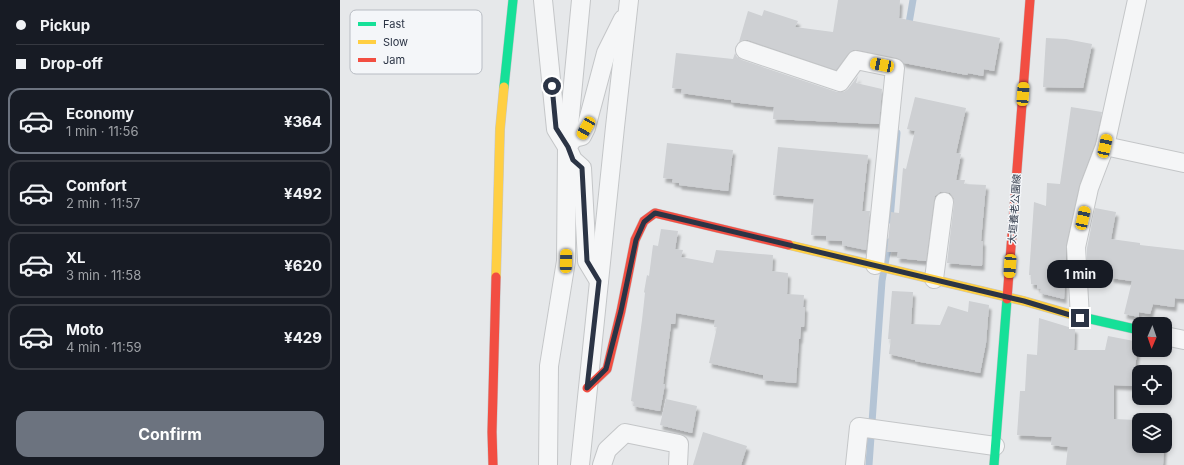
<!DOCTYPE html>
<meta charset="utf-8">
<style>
body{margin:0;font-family:Inter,"Noto Sans JP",sans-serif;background:#20242c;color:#f1f3f6;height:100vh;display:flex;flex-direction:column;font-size:15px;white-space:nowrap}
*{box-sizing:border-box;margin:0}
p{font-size:13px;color:#9ea1a6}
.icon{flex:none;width:22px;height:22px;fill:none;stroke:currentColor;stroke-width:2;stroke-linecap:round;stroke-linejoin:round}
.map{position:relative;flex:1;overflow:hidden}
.details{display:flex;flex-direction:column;background:#171b24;width:340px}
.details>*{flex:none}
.guide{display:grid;align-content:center;height:88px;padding:0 16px;background:#171b24}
.needle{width:26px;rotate:182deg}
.buttons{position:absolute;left:792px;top:317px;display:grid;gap:8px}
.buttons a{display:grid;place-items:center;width:40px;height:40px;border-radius:8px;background:#171b24;box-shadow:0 2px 6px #0003;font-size:20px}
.end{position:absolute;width:18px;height:18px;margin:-9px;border:5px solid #2b3445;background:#fff;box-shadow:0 0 0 2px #fff}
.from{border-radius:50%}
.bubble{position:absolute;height:28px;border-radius:12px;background:#171b24;box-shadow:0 2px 6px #0003;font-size:13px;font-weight:700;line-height:28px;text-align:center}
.car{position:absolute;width:12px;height:24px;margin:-12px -6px;border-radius:5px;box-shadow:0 0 3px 1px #0007;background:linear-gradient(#f5c518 24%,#345 0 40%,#f5c518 0 76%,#345 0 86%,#f5c518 0)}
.guide b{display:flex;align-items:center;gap:14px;height:38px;font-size:15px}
.guide b+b{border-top:1px solid #363941}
.guide i{width:10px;height:10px;background:#f1f3f6}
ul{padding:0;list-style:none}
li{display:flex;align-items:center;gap:12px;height:66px;margin:0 8px 6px;padding:0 8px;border:2px solid #363941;border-radius:12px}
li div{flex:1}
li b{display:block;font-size:15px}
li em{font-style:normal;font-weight:700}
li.selected{border-color:#6c737f}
li>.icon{width:36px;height:36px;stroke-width:1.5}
.button{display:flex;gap:8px;margin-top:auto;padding:8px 16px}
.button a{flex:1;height:46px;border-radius:12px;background:#6c737f;color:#fff;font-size:16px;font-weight:700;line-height:46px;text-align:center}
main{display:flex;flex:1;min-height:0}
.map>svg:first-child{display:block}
</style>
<main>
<section class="details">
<div class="guide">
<b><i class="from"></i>Pickup</b>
<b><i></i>Drop-off</b>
</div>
<ul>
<li class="selected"><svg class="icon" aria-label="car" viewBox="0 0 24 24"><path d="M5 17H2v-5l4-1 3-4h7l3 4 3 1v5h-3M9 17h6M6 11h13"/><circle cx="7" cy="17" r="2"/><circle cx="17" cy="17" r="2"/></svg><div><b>Economy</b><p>1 min · 11:56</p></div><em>¥364</em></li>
<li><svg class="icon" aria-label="car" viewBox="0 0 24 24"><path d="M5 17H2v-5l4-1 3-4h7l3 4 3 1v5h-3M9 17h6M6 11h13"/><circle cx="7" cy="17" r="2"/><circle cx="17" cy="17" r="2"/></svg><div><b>Comfort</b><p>2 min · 11:57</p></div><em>¥492</em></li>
<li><svg class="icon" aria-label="car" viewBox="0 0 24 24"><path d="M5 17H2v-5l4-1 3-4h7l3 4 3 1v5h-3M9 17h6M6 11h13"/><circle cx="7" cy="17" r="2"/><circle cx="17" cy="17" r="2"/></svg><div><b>XL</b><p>3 min · 11:58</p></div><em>¥620</em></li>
<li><svg class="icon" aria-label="car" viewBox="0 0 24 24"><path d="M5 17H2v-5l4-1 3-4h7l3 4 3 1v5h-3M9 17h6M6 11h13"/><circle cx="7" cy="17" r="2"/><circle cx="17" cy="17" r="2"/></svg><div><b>Moto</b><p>4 min · 11:59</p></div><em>¥429</em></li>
</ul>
<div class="button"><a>Confirm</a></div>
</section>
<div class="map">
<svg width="844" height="465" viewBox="0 0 844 465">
<defs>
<filter id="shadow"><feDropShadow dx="2.5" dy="4.5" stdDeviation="1" flood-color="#0004"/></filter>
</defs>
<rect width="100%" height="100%" fill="#e6e8ea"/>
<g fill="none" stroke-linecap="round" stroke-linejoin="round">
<!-- stream -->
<g stroke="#b4c4d5" stroke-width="7">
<path d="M568 29 573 0"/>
<path d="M550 220 557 133"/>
<path d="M529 465 542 281 549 242"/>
</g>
</g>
<!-- building -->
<g fill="#ced0d3" filter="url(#shadow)">
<path d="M498 0H560L559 18 660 38 654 71 644 69 643 76 628 73 627 75 564 63 561 60 557 58 518 50H513L508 54 496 70 408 40H403L399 42 408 11 422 16 424 10 458 21 455 27 493 32Z"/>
<path d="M706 38 726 39 752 44 743 88 703 87Z"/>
<path d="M336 53 393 59 395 53 397 57 402 60 497 92H504L508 89 518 76 516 83 542 89 539 124 433 119 434 107 391 102V100L341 93 342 89 332 88Z"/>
<path d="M575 97 626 108 616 153 621 154 616 180H625L624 184 646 185 641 241H643L642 266 607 263 614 203V198L610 193 606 192H600L595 196 594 200 586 261 557 258 558 252H547L551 212 559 213 563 168 566 169 575 131 567 129Z"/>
<path d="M731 107 762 112 755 143 739 186 726 245V262L724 299 700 293 701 289 697 288V285L691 284V275H689L694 202 706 206 707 183 720 184Z"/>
<path d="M327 143 393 150 388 191 339 185V183L332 182 333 179 323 178Z"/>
<path d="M438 147 528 155 522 211H530L526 250 502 245V241L486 240V236L471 235 474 199 433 195Z"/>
<path d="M755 208 776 212 771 239 800 243V245L844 250V299L835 298 834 307 813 304 810 314 799 312V317L784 314 792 281 771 278V272L761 271 762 264 747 261V248Z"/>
<path d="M321 229 338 231 335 249 343 250 341 257 373 263 376 250 433 255 432 271 448 273 447 294 464 295 463 307H465L464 327H461L460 339H459L456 383 423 380V375L369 363 377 327H374L375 320 336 313 335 324H331L323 384H325L320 411 293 406 294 402 291 401 302 320 305 293 304 292 307 275 309 276 313 245 318 246Z"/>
<path d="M552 291 573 292 571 324 600 325 608 306 628 312 629 301 649 305 646 343 640 373 575 361V360L549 354 551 339H548Z"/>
<path d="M699 318 735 329 734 350H765L768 336 799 342 795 366 794 386 774 385V419L797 420V424H799V446H824L823 465H726L728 447 711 445 712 437 677 435 680 391H685L687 354 697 355Z"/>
<path d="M326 399 357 406 352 433 320 425Z"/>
<path d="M363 432 407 446 401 465H353Z"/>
</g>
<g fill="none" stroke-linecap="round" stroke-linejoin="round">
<!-- street casing -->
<g stroke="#c4c6c8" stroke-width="20">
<g id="street">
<path d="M203 0 216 129 227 147"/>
<path d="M797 0 765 146 844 163"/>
<path d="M405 50 500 82 516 60 555 68 535 265"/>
<path d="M594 279 604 202"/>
<path d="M259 281 247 261 242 168 233 160 227 147 234 138 242 136 246 128 266 53 283 19"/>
<path d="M740 317 736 247 749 188 765 146"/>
<path d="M825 336 844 340"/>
<path d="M208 465 209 366 226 261 227 147 241 0"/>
<path d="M240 465 275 127 289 0"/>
<path d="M262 465 267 450 285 433 339 444 338 465"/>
<path d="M515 465 519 427 655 446"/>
</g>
</g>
<!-- fast casing -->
<g stroke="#c4c6c8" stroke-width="10">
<g id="fast">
<path d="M164 87 173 0"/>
<path d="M733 315 799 330"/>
<path d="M654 465 667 299"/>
</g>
</g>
<!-- slow casing -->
<g stroke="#c4c6c8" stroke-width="10">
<g id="slow">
<path d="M449 245 684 301 733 315"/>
<path d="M156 277 160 129 164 87"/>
</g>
</g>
<!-- jam casing -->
<g stroke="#c4c6c8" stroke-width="10">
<g id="jam">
<path d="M667 299 690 0"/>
<path d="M247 388 267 369 281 311 295 240 304 221 315 213 449 245"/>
<path d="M153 465 152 432 156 277"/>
</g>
</g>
<!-- street -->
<use href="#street" stroke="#f5f6f7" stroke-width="18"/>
<!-- fast -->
<use href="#fast" stroke="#16e098" stroke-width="9"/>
<!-- slow -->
<use href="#slow" stroke="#ffcf43" stroke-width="9"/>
<!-- jam -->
<use href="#jam" stroke="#f24e42" stroke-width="9"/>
</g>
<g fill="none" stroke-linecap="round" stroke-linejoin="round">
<!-- route -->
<path stroke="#2b3445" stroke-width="5" d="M212 86 216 128 228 147 233 160 242 168 247 261 259 281 247 388 266 369 281 311 296 240 304 222 315 213 684 301 740 318"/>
</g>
<g text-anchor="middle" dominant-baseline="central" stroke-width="3" stroke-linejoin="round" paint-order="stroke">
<!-- street labels -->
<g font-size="10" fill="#2b3445" stroke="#f4f6f9">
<text transform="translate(674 209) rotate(-86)">大垣養老公園線</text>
</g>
</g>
<!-- legend -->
<rect x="10" y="10" width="132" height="64" rx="6" fill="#f4f6f9" stroke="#b8bcc3" stroke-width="1"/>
<rect x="18" y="22" width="18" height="4" fill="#16e098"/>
<rect x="18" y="40" width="18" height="4" fill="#ffcf43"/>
<rect x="18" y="58" width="18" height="4" fill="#f24e42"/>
<g font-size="11" fill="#2b3445">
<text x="43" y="28">Fast</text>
<text x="43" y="46">Slow</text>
<text x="43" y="64">Jam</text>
</g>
</svg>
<div class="buttons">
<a><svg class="needle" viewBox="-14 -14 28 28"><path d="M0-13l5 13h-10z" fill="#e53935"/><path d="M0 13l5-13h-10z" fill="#9ea1a6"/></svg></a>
<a><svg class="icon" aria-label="locate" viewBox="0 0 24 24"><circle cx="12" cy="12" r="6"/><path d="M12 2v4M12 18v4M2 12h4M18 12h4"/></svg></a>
<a><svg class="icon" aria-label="layers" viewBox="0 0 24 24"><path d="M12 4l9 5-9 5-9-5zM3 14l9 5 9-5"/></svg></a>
</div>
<i class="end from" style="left:212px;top:86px"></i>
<i class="end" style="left:740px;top:318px"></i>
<div class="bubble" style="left:707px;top:260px;width:66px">1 min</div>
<i class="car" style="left:542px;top:65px;rotate:281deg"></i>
<i class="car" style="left:683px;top:94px;rotate:4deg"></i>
<i class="car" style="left:246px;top:128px;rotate:210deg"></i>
<i class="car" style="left:765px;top:146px;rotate:12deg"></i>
<i class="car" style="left:743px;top:218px;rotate:12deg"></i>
<i class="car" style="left:226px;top:261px;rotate:1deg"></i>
<i class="car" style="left:670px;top:266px;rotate:184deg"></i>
</div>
</main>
